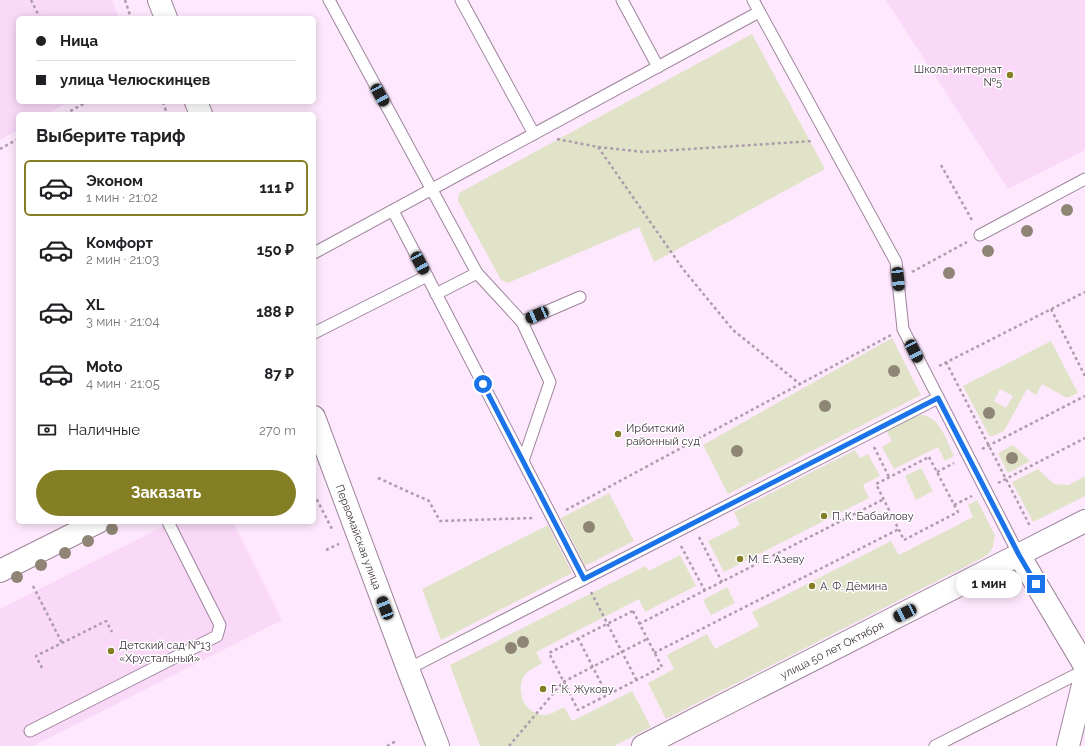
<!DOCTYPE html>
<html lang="ru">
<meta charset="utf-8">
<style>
body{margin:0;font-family:Raleway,sans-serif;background:#f6f6f6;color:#202124;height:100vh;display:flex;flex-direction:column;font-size:15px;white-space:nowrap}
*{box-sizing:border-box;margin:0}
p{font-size:13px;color:#757577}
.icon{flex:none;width:22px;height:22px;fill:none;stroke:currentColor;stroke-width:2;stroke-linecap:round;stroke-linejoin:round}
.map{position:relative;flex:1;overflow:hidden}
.side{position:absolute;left:16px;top:112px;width:300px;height:412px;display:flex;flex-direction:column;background:#fff;border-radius:6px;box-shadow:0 2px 10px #0003}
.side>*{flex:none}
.hud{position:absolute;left:16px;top:16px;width:300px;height:88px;border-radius:6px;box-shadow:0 2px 10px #0003;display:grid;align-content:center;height:88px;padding:0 20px;background:#fff}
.end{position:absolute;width:18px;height:18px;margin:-9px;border:5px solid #1a73e8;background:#fff;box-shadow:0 0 0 2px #fff}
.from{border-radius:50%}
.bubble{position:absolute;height:28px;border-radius:14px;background:#fff;box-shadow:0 2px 10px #0003;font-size:13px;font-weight:700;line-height:28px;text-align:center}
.car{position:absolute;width:12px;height:24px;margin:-12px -6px;border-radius:5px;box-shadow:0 0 3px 1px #0007;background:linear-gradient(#222 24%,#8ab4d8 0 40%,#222 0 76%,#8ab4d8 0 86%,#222 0)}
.hud b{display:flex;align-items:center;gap:14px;height:38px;font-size:15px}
.hud b+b{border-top:1px solid #e0e0e0}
.hud i{width:10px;height:10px;background:#202124}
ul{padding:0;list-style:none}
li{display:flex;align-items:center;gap:12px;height:56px;margin:0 8px 6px;padding:0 12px;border:2px solid transparent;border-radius:6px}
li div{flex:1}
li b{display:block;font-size:15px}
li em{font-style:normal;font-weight:700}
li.current{border-color:#847e25}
li>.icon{width:36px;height:36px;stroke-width:1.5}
h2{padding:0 20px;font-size:18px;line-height:48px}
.pay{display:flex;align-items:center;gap:10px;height:44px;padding:0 20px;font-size:15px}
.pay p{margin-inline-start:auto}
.action{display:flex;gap:8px;margin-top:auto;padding:8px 20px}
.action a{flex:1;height:46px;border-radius:24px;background:#847e25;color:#fff;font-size:16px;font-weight:700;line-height:46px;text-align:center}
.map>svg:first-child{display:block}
</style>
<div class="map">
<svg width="1085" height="746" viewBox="0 0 1085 746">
<rect width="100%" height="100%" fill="#fee8fd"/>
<!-- built -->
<g fill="#f9d8f8">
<path d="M0 0H112L119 18H18V102H69L47 114H18V130L0 140Z"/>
<path d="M886 0H1085V150L1008 189Z"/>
<path d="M172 522H233L282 620 33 746H0V609Z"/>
</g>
<!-- green -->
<g fill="#e1e3c8" fill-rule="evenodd">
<path d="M752 34 825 169 654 262 639 227 508 283 501 280 458 201 459 193Z"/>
<path d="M892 338 921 395 728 494 703 445Z"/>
<path d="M1051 341 1078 393 1067 398 1042 384 1036 395 1027 389 1004 431 990 437 963 386ZM1000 389 1013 396 1006 408 994 401Z"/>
<path d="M922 415C941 418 946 440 954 456L945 461 938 447 894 469 882 447 892 441 886 430 914 416Z"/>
<path d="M1013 445 1030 461 1008 473 998 453Z"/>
<path d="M855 450 860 458 868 454 880 476 863 485 869 498 724 572 708 541 740 525 734 512Z"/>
<path d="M921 468 933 491 916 500 905 476Z"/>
<path d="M1038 469 1054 484 1069 485 1085 476V496L1033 522 1012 482Z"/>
<path d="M609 493 634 541 585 566 561 518Z"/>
<path d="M977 500 995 535 993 547 988 555 666 719 648 683 674 669 667 655 707 634 715 649 759 626 752 612 891 541 899 555 973 517 968 505Z"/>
<path d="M548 525 572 573 441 640 422 589Z"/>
<path d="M680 555 696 586 645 612 639 599 536 652 542 663C536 667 528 670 524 676 515 691 525 715 544 715 551 715 558 710 564 707L572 721 632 691 651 727 614 746H480L450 665 645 566 649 571Z"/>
<path d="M727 587 735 603 711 615 703 600Z"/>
</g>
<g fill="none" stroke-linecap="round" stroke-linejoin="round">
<!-- service casing -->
<g stroke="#9d849c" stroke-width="13">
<g id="service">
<path d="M329 0 477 273 522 322 580 297"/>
<path d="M461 0 534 134"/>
<path d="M622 0 658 67"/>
<path d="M753 0 896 262 903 329 1019 555"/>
<path d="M393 211 427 276"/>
<path d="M980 235 1085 179"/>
<path d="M314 253 759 12"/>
<path d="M436 294 477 273"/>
<path d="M522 322 550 382 523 461"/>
<path d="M314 333 427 276 584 579"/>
<path d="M408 669 938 398"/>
<path d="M30 731 217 636 220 625 168 522"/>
<path d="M935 746 1085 670"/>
</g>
</g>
<!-- minor casing -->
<g stroke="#9d849c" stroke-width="24">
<g id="minor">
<path d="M159 0 166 18"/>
<path d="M196 102 201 114"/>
<path d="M1019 555 1085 666"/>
<path d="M1068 746 1085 677"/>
</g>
</g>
<!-- tertiary casing -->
<g stroke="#9d849c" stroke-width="24">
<g id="tertiary">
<path id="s1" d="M314 417 408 669 438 746"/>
<path d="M0 571 98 522"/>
<path id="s2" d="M643 746 1085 521"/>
</g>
</g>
<!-- path -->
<g stroke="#ad9cac" stroke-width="2.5" stroke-dasharray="3 3" stroke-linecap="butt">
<path d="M31 0 40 18"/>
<path d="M125 0 131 18"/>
<path d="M163 102 167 114"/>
<path d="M65 114 85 103V102"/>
<path d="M557 139 598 147 644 152 813 141"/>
<path d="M598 147 683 269 733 330 800 384"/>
<path d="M0 149 18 139"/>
<path d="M941 165 973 222"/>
<path d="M912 272 967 242"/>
<path d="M1051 309 1085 376"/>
<path d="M946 362 1030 526"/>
<path d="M939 366 1085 292"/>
<path d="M874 447 889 477"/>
<path d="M982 449 1085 396"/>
<path d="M929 457 958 512 904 540 876 484Z"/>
<path d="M937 472 954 463"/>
<path d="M378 478 429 501 440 521 534 518"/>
<path d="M998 483 1085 438"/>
<path d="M314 494 332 529"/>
<path d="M954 505 972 496"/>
<path d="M566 510 891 335"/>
<path d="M699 537 722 582"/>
<path d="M681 546 705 591"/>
<path d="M326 550 339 544"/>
<path d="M33 586 62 643"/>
<path d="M591 592 637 681"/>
<path d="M633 611 662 667 578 710 549 653Z"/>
<path d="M639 624 884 499"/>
<path d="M578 638 607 695"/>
<path d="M654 653 899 529"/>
<path d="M42 668 36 656 106 621 112 632"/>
<path d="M387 746 396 741"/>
<path d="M509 746 563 682 647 639"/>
</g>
<!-- service -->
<use href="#service" stroke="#fff" stroke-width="11"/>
<!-- minor -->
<use href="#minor" stroke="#fff" stroke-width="22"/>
<!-- tertiary -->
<use href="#tertiary" stroke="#fff" stroke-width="22"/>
</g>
<!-- trees -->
<g fill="#8e8575">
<circle cx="1067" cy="210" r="6"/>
<circle cx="1027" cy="231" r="6"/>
<circle cx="988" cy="251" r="6"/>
<circle cx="949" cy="273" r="6"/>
<circle cx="894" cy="371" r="6"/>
<circle cx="825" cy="406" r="6"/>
<circle cx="989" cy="413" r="6"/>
<circle cx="737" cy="451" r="6"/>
<circle cx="1012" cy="458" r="6"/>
<circle cx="589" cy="527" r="6"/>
<circle cx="112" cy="529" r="6"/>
<circle cx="88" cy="541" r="6"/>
<circle cx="65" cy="553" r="6"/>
<circle cx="41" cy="565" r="6"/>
<circle cx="17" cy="577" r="6"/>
<circle cx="523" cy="642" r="6"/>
<circle cx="511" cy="648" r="6"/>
</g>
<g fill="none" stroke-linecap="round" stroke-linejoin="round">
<!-- route -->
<path stroke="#1a73e8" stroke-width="5" d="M483 384 584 579 938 398 1019 555 1036 584"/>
</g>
<!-- markers -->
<g fill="#847e25" stroke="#fff" stroke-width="1.5">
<circle cx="1010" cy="75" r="4"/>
<circle cx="618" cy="434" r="4"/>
<circle cx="824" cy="516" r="4"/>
<circle cx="740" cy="559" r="4"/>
<circle cx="812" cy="586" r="4"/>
<circle cx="111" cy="651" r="4"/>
<circle cx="543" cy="689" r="4"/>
</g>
<g text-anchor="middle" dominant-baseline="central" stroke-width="3" stroke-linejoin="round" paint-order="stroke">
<!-- poi labels -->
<g font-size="11" fill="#3e333d" stroke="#fff" text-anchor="start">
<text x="1002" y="69" text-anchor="end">Школа-интернат<tspan x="1002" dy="13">№5</tspan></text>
<text x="626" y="428">Ирбитский<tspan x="626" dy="13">районный суд</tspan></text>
<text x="832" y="516">П. К. Бабайлову</text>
<text x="748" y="559">М. Е. Азеву</text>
<text x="820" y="586">А. Ф. Дёмина</text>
<text x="119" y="645">Детский сад №13<tspan x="119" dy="13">«Хрустальный»</tspan></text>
<text x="551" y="689">Г. К. Жукову</text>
</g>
<!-- street labels -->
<g font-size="11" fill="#3e333d" stroke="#fff">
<text stroke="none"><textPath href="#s1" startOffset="128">Первомайская улица</textPath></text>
<text stroke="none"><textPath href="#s2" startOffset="212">улица 50 лет Октября</textPath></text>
</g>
</g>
</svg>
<i class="end from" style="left:483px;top:384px"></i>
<i class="end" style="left:1036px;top:584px"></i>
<div class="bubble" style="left:956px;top:570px;width:66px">1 мин</div>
<i class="car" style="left:380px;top:95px;rotate:151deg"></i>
<i class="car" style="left:420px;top:263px;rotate:152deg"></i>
<i class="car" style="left:898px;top:279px;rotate:174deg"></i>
<i class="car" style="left:537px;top:315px;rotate:247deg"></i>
<i class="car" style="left:914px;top:351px;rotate:153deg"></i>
<i class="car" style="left:385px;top:608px;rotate:339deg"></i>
<i class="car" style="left:905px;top:613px;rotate:243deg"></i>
<div class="hud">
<b><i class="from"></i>Ница</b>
<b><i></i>улица Челюскинцев</b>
</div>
<section class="side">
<h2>Выберите тариф</h2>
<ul>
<li class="current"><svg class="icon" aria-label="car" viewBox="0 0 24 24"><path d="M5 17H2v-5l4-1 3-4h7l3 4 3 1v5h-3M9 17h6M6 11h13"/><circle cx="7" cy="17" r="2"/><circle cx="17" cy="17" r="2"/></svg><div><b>Эконом</b><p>1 мин · 21:02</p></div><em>111 ₽</em></li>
<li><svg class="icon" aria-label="car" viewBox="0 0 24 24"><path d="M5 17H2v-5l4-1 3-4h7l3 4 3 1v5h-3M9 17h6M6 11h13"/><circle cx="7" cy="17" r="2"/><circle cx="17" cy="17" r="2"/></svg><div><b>Комфорт</b><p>2 мин · 21:03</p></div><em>150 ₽</em></li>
<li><svg class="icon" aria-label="car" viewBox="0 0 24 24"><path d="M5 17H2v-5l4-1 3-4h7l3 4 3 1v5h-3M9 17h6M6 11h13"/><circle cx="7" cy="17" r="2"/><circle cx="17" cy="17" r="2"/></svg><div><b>XL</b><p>3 мин · 21:04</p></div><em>188 ₽</em></li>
<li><svg class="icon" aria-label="car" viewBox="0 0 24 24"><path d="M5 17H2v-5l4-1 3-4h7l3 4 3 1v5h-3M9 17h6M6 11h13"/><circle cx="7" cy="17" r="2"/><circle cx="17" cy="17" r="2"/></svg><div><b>Moto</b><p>4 мин · 21:05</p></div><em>87 ₽</em></li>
</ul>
<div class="pay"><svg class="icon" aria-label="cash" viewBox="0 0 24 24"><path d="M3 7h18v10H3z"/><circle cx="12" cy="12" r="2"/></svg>Наличные<p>270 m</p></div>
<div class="action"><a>Заказать</a></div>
</section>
</div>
